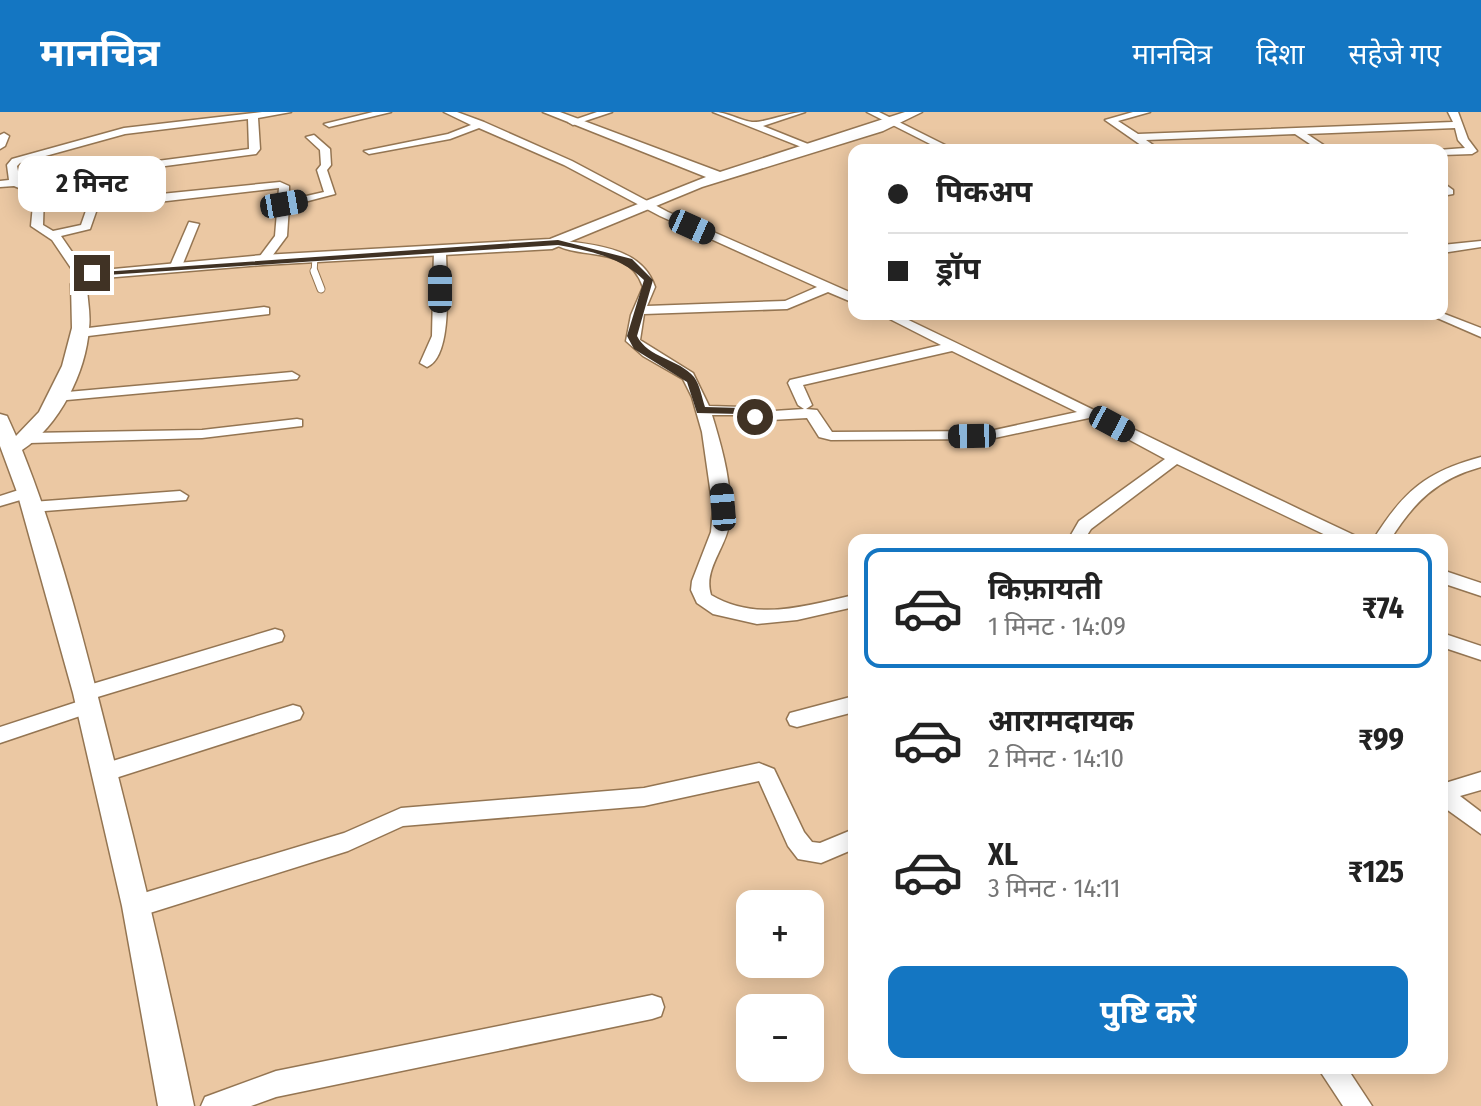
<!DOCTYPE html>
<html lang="hi">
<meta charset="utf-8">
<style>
body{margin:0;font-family:"Fira Sans Condensed","Noto Sans Devanagari",sans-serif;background:#f2f2f2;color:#222;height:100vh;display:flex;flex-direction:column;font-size:30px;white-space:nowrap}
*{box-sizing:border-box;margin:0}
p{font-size:26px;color:#767676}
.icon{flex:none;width:44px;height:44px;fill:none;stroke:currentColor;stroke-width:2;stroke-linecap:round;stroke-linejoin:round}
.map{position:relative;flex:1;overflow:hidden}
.sheet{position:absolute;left:848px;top:422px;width:600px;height:540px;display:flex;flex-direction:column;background:#fff;border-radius:16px;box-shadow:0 4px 20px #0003}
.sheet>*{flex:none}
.guide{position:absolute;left:848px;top:32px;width:600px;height:176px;border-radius:16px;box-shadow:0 4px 20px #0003;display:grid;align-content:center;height:176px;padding:0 40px;background:#fff}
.tools{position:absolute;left:736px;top:778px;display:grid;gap:16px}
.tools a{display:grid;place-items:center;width:88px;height:88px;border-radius:16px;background:#fff;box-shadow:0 4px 20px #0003;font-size:40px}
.end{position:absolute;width:36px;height:36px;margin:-18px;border:10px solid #403224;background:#fff;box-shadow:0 0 0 4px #fff}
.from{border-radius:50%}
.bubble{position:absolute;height:56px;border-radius:16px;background:#fff;box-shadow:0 4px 20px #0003;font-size:26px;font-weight:700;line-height:56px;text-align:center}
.car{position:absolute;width:24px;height:48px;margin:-24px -12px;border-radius:10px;box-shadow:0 0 6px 2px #0007;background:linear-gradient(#222 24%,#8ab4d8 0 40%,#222 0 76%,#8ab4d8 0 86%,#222 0)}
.guide b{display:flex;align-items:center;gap:28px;height:76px;font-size:30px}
.guide b+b{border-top:2px solid #e0e0e0}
.guide i{width:20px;height:20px;background:#222}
ul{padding:14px 0 0;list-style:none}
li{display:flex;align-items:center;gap:24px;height:120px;margin:0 16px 12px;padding:0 24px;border:4px solid transparent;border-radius:16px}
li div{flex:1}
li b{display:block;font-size:30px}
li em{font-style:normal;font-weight:700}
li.selected{border-color:#1476c2}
li>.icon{width:72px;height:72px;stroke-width:1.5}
.primary-button{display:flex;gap:16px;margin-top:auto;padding:16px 40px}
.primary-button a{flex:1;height:92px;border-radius:16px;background:#1476c2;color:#fff;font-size:32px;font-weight:700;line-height:92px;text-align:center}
header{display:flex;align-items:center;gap:48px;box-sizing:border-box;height:112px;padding:0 40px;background:#1476c2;color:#fff}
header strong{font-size:38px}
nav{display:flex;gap:44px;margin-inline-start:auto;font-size:28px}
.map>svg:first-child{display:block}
</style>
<header>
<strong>मानचित्र</strong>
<nav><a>मानचित्र</a><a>दिशा</a><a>सहेजे गए</a></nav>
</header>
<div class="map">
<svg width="1481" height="994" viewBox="0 0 1481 994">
<rect width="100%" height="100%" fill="#ebc8a3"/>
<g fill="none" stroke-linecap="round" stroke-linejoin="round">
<!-- service-far1 casing -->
<g stroke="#947552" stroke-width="7">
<path id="service-far1" d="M314 161 315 145"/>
</g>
<!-- service casing -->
<g stroke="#947552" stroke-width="9">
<path id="service" d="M314 159 321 177"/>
</g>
<!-- minor casing -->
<g stroke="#947552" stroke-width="3">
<g id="minor">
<path d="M262 0H291L258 6 260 37 256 42 120 60 44 82 43 113 53 119 81 113 88 93 101 88 280 70 289 74V88L324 80 317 58 321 53 320 38 306 25 314 23 330 37 331 53 327 58 335 82 289 94 287 124 267 151 257 148 275 124 279 76 97 97 90 117 61 124 81 153 93 163 87 167 73 159 52 128 31 114 34 82 14 74 0 75V69L9 68 7 53 12 47 124 16ZM248 7 249 37 119 54 39 77 20 69 17 54 20 51 125 22Z"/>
<path d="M373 0H391L329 15 324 12Z"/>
<path d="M444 0H457L484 10 572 49 668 100 854 182V191L828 180 787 197 644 202 640 228 693 261 709 294 742 295 757 300 804 297 798 293 788 271 790 268 941 233 880 202H896C1049 275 1202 352 1356 424L1358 428H1336L1177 352 1091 417 1084 428H1068L1079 409 1165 347 1089 306 990 327 831 328 819 325 807 306 755 309 739 303H712C722 336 734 377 729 413 725 437 703 458 711 483 756 510 806 494 854 483V495L797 508 757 512 713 502 697 491 691 478 692 469 711 420 713 397 702 320 692 285 683 267 643 244 626 229 631 203 643 175C629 132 581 149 552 131L558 128C594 133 642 135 655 175L647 194 785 189 817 175 660 104 564 53 479 16 450 27 369 42 364 39 448 22 471 13ZM952 239 1077 300 990 319 832 320 817 298 806 297 812 293 803 273Z"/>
<path d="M597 0H612L573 13 568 10Z"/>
<path d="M713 0C728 0 738 8 752 10 766 11 788 0 805 0L763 14 818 36 809 38Z"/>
<path d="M867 0H879L955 38H942Z"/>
<path d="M1133 0H1150L1118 9 1138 22 1453 10 1448 0H1458L1468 27 1477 39 1472 42 1442 43V38H1438L1465 36 1458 28 1455 16 1307 22 1331 38H1319L1295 22 1146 28 1160 38H1148L1105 8Z"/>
<path d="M4 21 9 24 5 34 0 37V23Z"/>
<path d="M1442 70 1453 78V82L1442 84Z"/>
<path d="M189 110 199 112 182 154 172 157 170 154Z"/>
<path d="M1481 129V135L1442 141V133Z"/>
<path d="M440 135 446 139C446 165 454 244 427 255L420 251 432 224 434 139Z"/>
<path d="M264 195 269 196V202L80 225 73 221 80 217Z"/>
<path d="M1442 201 1481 216V225L1428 202Z"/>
<path d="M292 260 299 264 297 267 56 289 49 285 56 281Z"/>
<path d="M297 307 302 308V314L202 326 29 331 21 326 29 321 202 318Z"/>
<path d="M1481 345V355C1437 367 1414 390 1390 428H1373C1403 380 1425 360 1481 345Z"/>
<path d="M28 375 36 380 34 384 0 394V384Z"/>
<path d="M180 379 188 384 186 388 32 400 24 395 32 390Z"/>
<path d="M1442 458 1481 471V484L1442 471Z"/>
<path d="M275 517 282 519 284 524 282 529 91 587 98 594 95 599 0 631V615L83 588 76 581 79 576Z"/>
<path d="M1442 521 1481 534V548L1442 535Z"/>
<path d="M854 584V600L797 615 790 613 787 607 790 601Z"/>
<path d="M293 593 300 595 303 601 300 607 103 670 96 667 93 661 96 655 103 652Z"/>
<path d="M759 651 774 657 804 720 812 730 820 731 854 717V737L821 751 798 747 788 734 759 669 644 694 403 714 348 739 137 805 129 802 125 794 129 786 137 783 344 721 401 696 644 676Z"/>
<path d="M1481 660V678L1460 684 1481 700V722L1442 694V672Z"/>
<path d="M652 883 661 886 664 895 661 904 652 907 276 985 251 994H201L205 985 276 959Z"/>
<path d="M1318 956H1347L1372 994H1343Z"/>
</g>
</g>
<!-- tertiary casing -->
<g stroke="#947552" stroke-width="3">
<path id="tertiary" d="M543 0H560L720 60 905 0H922L883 19 702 75 552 137 263 153 92 167 87 173C87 187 91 202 89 216 86 261 59 314 22 338 64 443 90 554 118 664 146 773 171 883 194 994H158L122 794 73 581 17 380 0 334V302L7 304 16 324 39 300 62 254 72 216 71 172 81 160 263 143 550 127 706 65Z"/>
</g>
<!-- service-far1 -->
<use href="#service-far1" stroke="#fff" stroke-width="5"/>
<!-- service -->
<use href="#service" stroke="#fff" stroke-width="7"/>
<!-- minor -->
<use href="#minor" fill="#fff" fill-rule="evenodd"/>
<!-- tertiary -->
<use href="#tertiary" fill="#fff" fill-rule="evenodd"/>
</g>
<!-- route -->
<path fill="#403224" d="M558 128 632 147 653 168 637 224C648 246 679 247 694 265 700 273 702 286 705 295L742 296 758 303V307L740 302 697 301 687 270 634 237 627 224 644 168C620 145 591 139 558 133L92 164 87 161Z"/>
</svg>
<div class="tools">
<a>+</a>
<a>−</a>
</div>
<i class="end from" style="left:755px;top:305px"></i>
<i class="end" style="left:92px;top:161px"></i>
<div class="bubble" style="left:18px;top:44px;width:148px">2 मिनट</div>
<i class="car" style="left:284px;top:92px;rotate:80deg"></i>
<i class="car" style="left:692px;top:115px;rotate:114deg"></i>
<i class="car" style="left:440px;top:177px;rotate:0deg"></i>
<i class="car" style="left:1112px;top:312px;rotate:118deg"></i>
<i class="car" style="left:972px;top:324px;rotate:269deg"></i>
<i class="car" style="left:723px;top:395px;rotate:355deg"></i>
<div class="guide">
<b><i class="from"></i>पिकअप</b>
<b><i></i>ड्रॉप</b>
</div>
<section class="sheet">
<ul>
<li class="selected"><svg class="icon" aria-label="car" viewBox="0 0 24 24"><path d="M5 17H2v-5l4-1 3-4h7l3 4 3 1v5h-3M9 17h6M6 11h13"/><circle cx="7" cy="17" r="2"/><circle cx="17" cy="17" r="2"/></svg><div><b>किफ़ायती</b><p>1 मिनट · 14:09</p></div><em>₹74</em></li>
<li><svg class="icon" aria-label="car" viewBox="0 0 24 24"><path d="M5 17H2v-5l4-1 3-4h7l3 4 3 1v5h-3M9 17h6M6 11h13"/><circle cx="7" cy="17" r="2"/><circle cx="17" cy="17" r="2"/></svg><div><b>आरामदायक</b><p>2 मिनट · 14:10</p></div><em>₹99</em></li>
<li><svg class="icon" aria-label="car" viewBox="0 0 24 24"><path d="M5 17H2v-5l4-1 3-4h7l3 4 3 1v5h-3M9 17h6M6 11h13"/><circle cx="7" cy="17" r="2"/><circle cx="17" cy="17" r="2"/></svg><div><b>XL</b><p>3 मिनट · 14:11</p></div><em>₹125</em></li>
</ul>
<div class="primary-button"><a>पुष्टि करें</a></div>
</section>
</div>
